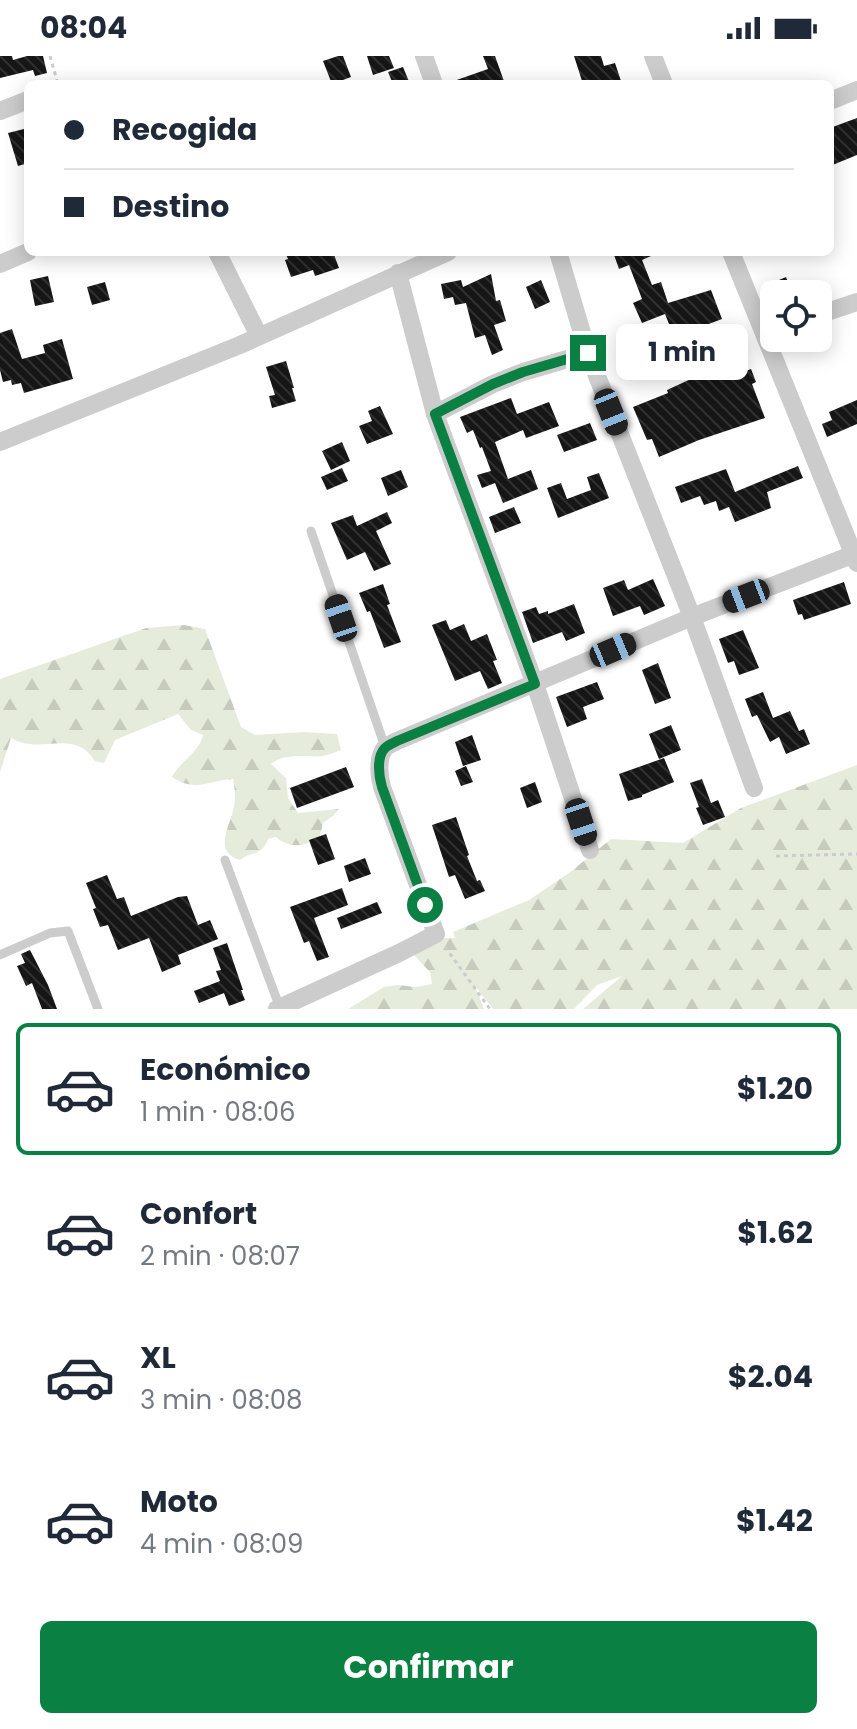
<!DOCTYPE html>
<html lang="es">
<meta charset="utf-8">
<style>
body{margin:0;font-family:Poppins,sans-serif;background:#f2f2f3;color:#1f2937;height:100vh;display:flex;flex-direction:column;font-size:30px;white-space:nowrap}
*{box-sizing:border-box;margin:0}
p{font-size:26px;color:#747a83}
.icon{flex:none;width:44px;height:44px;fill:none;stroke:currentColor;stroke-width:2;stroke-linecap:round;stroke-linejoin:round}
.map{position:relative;height:953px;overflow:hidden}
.sheet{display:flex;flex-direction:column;background:#fff;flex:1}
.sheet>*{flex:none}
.hud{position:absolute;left:24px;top:24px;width:810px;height:176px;border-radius:12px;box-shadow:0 4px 20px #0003;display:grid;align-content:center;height:176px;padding:0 40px;background:#fff}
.fabs{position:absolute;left:760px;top:224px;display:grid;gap:16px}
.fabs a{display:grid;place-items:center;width:72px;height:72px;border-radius:12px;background:#fff;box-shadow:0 4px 20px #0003;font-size:40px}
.end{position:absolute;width:36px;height:36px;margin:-18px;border:10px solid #0b8043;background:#fff;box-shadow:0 0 0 4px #fff}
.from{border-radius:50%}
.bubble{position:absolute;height:56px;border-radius:12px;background:#fff;box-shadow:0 4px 20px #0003;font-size:26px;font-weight:700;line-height:56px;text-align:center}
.car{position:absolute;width:24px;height:48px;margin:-24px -12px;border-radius:10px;box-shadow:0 0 6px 2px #0007;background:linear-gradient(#222 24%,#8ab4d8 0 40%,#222 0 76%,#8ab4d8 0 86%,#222 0)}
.hud b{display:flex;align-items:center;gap:28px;height:76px;font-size:30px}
.hud b+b{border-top:2px solid #e0e1e3}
.hud i{width:20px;height:20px;background:#1f2937}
ul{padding:14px 0 0;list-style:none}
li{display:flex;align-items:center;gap:24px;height:132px;margin:0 16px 12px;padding:0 24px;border:4px solid transparent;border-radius:12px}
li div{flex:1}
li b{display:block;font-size:30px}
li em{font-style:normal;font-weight:700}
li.selected{border-color:#0b8043}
li>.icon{width:72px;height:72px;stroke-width:1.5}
.action{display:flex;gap:16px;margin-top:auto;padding:16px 40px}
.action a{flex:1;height:92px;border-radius:12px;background:#0b8043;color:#fff;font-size:32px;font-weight:700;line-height:92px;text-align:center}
.status{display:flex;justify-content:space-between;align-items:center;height:56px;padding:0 40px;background:#fff;direction:ltr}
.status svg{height:22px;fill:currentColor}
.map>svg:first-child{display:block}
</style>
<div class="status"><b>08:04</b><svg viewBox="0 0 49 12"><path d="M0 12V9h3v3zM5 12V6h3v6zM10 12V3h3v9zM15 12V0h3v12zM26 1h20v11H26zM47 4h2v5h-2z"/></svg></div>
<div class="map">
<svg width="857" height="953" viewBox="0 0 857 953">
<defs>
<pattern id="forest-firs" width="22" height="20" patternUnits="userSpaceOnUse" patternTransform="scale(2)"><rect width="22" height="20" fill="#e6ecdc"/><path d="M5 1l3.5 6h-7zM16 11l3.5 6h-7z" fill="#c6cbbd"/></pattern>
<pattern id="building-back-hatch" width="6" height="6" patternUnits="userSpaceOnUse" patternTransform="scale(2)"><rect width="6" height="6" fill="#161616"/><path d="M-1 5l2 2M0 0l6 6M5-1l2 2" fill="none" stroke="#303030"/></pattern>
</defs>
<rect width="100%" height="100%" fill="#fff"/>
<!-- forest -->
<g fill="url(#forest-firs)">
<path d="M184 569 205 573 241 671 255 679 304 676 337 678 341 694C335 696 328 699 322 700 305 701 284 697 271 708L286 722 288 742 298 757 339 753 334 759 323 767 320 780C307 791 289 793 276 781L268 783C262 800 252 795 240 804 214 796 228 774 233 755 236 744 235 734 233 723 209 724 196 737 172 721 180 705 199 697 203 679L191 674 178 658 115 684 104 707 95 705C73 671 42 700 11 682L0 716V623L146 572Z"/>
<path d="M857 709V953H583L622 920 597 929 574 953H493L475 930 484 953H348L384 931 397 929 415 931 432 928 430 916 412 897 439 882H455L453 876 529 844 569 817 611 783 683 787 741 752Z"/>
</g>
<!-- building -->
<g fill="url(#building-back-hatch)">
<path d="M0 0H12L13 4 27 0H43L47 17 35 20 33 14 0 22Z"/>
<path d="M338 0H343L351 21 332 28 323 5Z"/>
<path d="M367 0H389L394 12 373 19Z"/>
<path d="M483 0H495L505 28H451V26L488 13Z"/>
<path d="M574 0H601L604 10 615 7 622 28H583Z"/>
<path d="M403 11 410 28H393L388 16Z"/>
<path d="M857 62V99L830 110V72Z"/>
<path d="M28 72V107L18 110 8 77Z"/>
<path d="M285 196H333L339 212 315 220 313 214 291 221 285 204 288 203Z"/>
<path d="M613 196H660L642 204 652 229 661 226 668 247 711 234 722 263 698 272 703 284 679 293 665 258 642 267 633 247 642 243 629 209 619 213Z"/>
<path d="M491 218 496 245 500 244 506 265 494 269 503 294 492 299 485 279 475 282 466 247 455 249 453 241 444 243 441 228 461 224 463 231Z"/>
<path d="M48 220 54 246 35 250 30 224Z"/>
<path d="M786 221 793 238H777L772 227Z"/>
<path d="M541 224 550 246 535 253 526 231Z"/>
<path d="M105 226 110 244 92 249 87 231Z"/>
<path d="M12 273 22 303 45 297 43 289 62 283 73 323 24 337 21 327 12 329 11 324 3 326 0 314V277Z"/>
<path d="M286 305 294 332H292L296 345 272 352 269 340 275 339 266 311Z"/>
<path d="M717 311 722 324 751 313 756 326 752 328 765 362 699 384 659 401 652 383 647 384 633 351 668 337 667 334Z"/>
<path d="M511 342 517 358 549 346 559 370 526 382 523 374 495 386 508 423 531 414 538 433 503 447 495 427 482 432 477 419 491 415 482 391 480 392 473 374 467 377 460 361Z"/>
<path d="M857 344V368L827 381 822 368 832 364 829 356Z"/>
<path d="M380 350 393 378 367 388 359 370 372 365 368 355Z"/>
<path d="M590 367 597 384 564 396 557 379Z"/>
<path d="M342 386 350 405 331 414 322 395Z"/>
<path d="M798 410 803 422 767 436 771 452 735 466 729 451 719 455 716 445 704 449 700 440 681 447 675 431 726 413 735 436Z"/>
<path d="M342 412 348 425 327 434 321 421Z"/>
<path d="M401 414 408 431 388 440 381 422Z"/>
<path d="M599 417 609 442 558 462 547 432 561 427 567 443 591 434 587 421Z"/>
<path d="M514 451 521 467 495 477 489 461Z"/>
<path d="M387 456 392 467 376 475 391 508 374 515 365 496 347 504 331 467 353 459 357 470Z"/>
<path d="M653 523 665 550 644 559 640 550 613 560 603 532 624 524 628 534Z"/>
<path d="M844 526 851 548 804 564 802 558 798 559 793 544Z"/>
<path d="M383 528 390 548 387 549 401 586 384 592 370 555 367 556 359 537Z"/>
<path d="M574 548 585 577 566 585 562 576 533 587 522 556 536 551 539 558 548 555V558Z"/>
<path d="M446 564 450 574 464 568 471 585 487 578 497 604 493 605 502 627 488 633 480 615 455 625 432 569Z"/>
<path d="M743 574 759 612 739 619 734 605 728 607 719 583Z"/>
<path d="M658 607 671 642 655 648 642 614Z"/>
<path d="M597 626 604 643 583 651 587 663 567 671 556 641Z"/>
<path d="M763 636 773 662 790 655 799 675 804 673 810 688 786 698 779 681 770 686 757 659 752 661 745 643Z"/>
<path d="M671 669 681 694 659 703 649 678Z"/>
<path d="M472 679 481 704 463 710 455 686Z"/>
<path d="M664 702 674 726 642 739V741L628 745 619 718Z"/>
<path d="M466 710 473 726 461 730 455 715Z"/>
<path d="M346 711 354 731 297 752 290 732Z"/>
<path d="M702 723 711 747 718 744 725 761 703 769 696 752 699 751 690 727Z"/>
<path d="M535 726 542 746 527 752 520 732Z"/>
<path d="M456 761 469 799 467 800 477 825 480 824 485 835 465 843 455 819 449 821 432 769Z"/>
<path d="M326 778 335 803 318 809 309 784Z"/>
<path d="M365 802 371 818 349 826 344 810Z"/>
<path d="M107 819 117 843 124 841 131 860 178 841 187 840 198 869 210 864 218 883 178 899 181 908 162 916 149 882 118 894 108 869 100 871 93 853 96 852 86 827Z"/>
<path d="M342 832 348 849 314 862 329 901 317 905 309 885 304 887 290 851Z"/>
<path d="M377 846 382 857 341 873 337 862Z"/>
<path d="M227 887 243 934H241L245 944 229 950 224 937 199 947 194 935 220 925 216 915 221 914 213 892Z"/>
<path d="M30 894 48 929 57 953H42L32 927 26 930 17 910 25 907 21 898Z"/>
</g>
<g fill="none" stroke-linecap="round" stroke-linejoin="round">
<!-- path -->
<g stroke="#ccc" stroke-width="3" stroke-dasharray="4 4" stroke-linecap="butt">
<path d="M50 0 58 28"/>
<path d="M776 800 857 798"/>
<path d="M445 891 490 953"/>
</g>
<!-- service -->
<g stroke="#ccc" stroke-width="9">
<path d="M311 475 385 691"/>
<path d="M225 804 280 952"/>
<path d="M0 899 50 877 68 875 98 953"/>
</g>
<!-- minor -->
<g stroke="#ccc" stroke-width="18">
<path d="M424 0 434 28"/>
<path d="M653 0 664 28"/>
<path d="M830 45 857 34"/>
<path d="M0 55 28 44"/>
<path d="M217 196 259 280"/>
<path d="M558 196 588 297 692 561 754 732"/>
<path d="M731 196 857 507"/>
<path d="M0 208 28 196"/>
<path d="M398 217 435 358 535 628 590 794"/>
<path d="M818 259 857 246"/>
<path d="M435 358 493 328 523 316 588 297"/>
<path d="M0 386 240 289 448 196"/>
<path d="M277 953 399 897 436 878 382 731C379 721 377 701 385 692 388 689 393 687 397 685L692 561 857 497"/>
</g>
</g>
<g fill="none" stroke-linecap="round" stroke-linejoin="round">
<!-- route -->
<path stroke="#0b8043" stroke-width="10" d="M425 849 382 731C379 721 376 701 385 692 388 689 393 687 397 685L535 628 435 358 493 328 523 316 588 297"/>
</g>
</svg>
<div class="fabs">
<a><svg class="icon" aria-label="locate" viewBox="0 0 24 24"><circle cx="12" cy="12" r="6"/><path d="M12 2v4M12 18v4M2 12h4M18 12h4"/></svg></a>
</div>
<i class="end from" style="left:425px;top:849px"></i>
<i class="end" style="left:588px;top:297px"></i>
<div class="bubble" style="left:616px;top:268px;width:132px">1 min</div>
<i class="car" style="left:611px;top:356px;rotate:158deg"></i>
<i class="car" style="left:746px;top:540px;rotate:249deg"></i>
<i class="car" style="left:341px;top:562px;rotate:341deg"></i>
<i class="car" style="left:613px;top:594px;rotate:67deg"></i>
<i class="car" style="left:581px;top:766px;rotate:162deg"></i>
<div class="hud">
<b><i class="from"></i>Recogida</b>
<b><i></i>Destino</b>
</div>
</div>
<section class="sheet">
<ul>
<li class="selected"><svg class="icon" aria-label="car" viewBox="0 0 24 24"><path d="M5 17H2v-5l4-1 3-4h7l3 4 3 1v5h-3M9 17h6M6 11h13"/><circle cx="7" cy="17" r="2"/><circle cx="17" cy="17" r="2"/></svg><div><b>Económico</b><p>1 min · 08:06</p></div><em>$1.20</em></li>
<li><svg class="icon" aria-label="car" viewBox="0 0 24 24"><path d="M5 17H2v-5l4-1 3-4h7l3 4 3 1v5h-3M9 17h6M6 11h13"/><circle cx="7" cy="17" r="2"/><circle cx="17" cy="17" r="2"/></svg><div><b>Confort</b><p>2 min · 08:07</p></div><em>$1.62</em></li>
<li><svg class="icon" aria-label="car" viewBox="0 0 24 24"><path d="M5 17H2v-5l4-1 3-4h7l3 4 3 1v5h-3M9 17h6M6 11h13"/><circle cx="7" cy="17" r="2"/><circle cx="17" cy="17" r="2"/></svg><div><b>XL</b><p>3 min · 08:08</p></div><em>$2.04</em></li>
<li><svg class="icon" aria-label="car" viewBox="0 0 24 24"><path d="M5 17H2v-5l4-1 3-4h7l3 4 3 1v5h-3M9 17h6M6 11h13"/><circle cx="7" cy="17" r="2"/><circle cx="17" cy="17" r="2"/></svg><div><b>Moto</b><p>4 min · 08:09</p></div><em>$1.42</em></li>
</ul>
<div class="action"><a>Confirmar</a></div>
</section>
